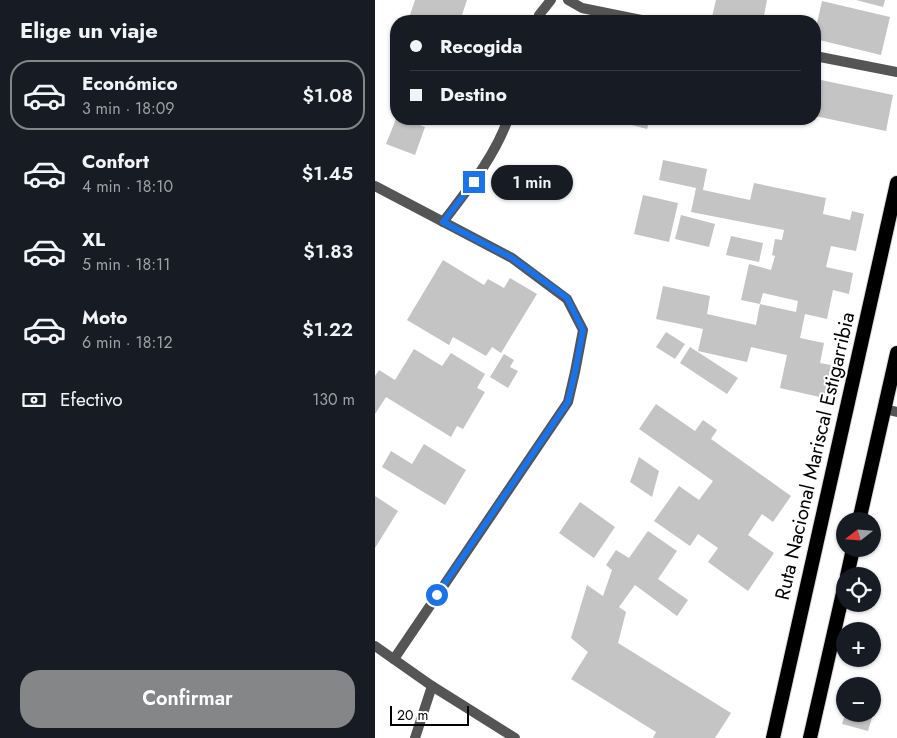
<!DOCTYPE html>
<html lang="es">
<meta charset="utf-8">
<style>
body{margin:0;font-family:Jost,sans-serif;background:#20242c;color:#f1f3f6;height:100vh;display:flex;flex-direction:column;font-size:19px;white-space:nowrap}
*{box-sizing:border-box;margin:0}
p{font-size:16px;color:#9ea1a6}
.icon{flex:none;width:28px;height:28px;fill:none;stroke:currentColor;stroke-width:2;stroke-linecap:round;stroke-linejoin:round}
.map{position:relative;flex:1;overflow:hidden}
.details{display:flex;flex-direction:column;background:#171b24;width:375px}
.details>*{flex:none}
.hud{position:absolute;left:15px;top:15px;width:431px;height:110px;border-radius:20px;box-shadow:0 1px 4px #0004;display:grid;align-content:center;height:110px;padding:0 20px;background:#171b24}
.needle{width:32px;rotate:253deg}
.tools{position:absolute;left:461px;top:512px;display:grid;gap:10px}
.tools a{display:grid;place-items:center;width:45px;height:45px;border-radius:50%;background:#171b24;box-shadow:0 1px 4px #0004;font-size:25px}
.scale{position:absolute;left:15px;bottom:12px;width:79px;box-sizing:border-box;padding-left:5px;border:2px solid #000;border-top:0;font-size:14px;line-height:18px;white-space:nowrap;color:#000;-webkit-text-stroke:4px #fff;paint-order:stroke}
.end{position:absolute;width:22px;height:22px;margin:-11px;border:6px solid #1a73e8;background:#fff;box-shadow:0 0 0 2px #fff}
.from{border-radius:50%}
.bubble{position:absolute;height:35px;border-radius:18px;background:#171b24;box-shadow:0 1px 4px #0004;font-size:16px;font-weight:600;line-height:35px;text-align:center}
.hud b{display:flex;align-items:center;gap:18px;height:48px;font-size:19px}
.hud b+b{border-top:1px solid #363941}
.hud i{width:12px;height:12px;background:#f1f3f6}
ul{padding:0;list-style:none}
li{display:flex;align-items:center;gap:15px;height:70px;margin:0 10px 8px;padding:0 10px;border:2px solid transparent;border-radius:20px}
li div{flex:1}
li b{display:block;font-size:19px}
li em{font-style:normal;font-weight:600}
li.current{border-color:#858687}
li>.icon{width:45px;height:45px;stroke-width:1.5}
h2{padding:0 20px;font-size:22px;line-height:60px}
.pay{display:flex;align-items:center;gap:12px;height:55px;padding:0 20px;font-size:19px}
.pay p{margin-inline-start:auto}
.primary-button{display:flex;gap:10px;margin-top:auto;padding:10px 20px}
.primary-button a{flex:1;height:58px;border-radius:20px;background:#858687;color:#fff;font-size:20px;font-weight:600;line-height:58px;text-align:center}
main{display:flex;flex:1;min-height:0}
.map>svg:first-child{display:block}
</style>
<main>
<section class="details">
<h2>Elige un viaje</h2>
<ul>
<li class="current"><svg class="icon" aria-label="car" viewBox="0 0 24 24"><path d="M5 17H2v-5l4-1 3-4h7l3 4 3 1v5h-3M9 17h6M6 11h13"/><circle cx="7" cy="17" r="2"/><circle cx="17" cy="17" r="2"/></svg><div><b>Económico</b><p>3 min · 18:09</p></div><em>$1.08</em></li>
<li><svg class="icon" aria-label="car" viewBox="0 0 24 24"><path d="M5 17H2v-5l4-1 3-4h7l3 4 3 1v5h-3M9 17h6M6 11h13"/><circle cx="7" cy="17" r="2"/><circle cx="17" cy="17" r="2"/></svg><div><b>Confort</b><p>4 min · 18:10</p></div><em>$1.45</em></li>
<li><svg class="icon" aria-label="car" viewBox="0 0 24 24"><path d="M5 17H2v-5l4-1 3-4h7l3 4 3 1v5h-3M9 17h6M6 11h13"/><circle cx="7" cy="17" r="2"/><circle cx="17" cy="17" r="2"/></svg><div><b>XL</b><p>5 min · 18:11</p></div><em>$1.83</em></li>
<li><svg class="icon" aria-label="car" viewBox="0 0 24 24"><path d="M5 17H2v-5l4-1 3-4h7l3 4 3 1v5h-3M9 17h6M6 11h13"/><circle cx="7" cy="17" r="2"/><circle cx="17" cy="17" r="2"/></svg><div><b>Moto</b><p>6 min · 18:12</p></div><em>$1.22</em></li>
</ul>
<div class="pay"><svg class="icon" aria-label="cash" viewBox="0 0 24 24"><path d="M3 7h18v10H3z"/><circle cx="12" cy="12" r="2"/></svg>Efectivo<p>130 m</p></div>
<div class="primary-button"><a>Confirmar</a></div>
</section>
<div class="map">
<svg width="522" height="738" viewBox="0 0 522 738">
<rect width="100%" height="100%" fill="#fff"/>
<!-- building -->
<g fill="#c4c4c4">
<path d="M40 0H92L85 21H55L35 15Z"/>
<path d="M341 0H392L388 21H360L337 17Z"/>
<path d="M481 0H510L508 7Z"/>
<path d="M447 1 515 17 506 55 440 39V32Z"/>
<path d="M446 80 518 95 511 131 440 116V108Z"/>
<path d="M21 119H28L50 127 40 155 11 144Z"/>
<path d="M246 119H275L272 129 245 122Z"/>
<path d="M288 160 332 169 328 190 375 200 379 183 451 198 448 214 475 220 477 211 489 214 481 251 456 246 451 267 478 273 474 294 458 290 452 319 430 314 425 338 449 343 445 363 456 365 449 398 405 388 412 355 376 347 372 362 323 351 328 329 281 319 288 286 335 296 332 314 381 325 385 304 421 312 423 301 388 293 385 304 366 300 374 264 396 270 400 256 397 255 400 239 407 240 409 230 316 212 321 188 284 180Z"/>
<path d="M268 195 303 203 294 242 259 234Z"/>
<path d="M306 215 340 224 334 247 300 239Z"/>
<path d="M356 236 388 243 384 262 351 255Z"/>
<path d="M68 260 109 285 113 279 129 288 135 278 162 294 126 353 117 347 111 356 78 337 74 345 32 320Z"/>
<path d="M291 332 310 344 300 359 281 347Z"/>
<path d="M315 347 363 378 352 394 305 363Z"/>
<path d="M39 349 67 366 76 353 110 374 102 388 110 392 88 429 82 426 76 437 11 397 0 414V376L4 370 20 380Z"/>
<path d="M129 354 139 360 135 367 143 371 133 388 115 377Z"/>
<path d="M281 404 320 431 328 420 342 430 336 439 416 496 398 522 387 514 373 535 399 553 373 591 333 562 343 548 323 534 315 546 279 521 304 486 324 500 338 481 264 429Z"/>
<path d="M49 444 91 470 70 505 7 467 16 451 37 464Z"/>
<path d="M264 457 284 471 277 497 255 482Z"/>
<path d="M0 496 23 511 0 548Z"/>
<path d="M205 502 240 527 219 558 184 533Z"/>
<path d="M273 531 302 551 283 579 313 600 302 616 260 585 244 607 251 612 243 643 356 713 340 738H278L281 732 196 679 213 652 196 638 212 585 228 596 237 570 231 565 241 550 254 558Z"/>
<path d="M498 703 501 704 493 731 467 724 470 714H498Z"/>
</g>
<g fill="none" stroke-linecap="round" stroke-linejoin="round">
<!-- trunk casing -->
<g stroke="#dbdbdb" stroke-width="16">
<g id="trunk">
<path d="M484 521 522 353"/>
<path d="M472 576 478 549"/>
<path d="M398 738 522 183"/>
<path d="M435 738 470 584"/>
</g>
</g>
<!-- service -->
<g stroke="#555" stroke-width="10">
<path d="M162 21 164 15 176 0"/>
<path d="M68 222C93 189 119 158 133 119"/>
<path d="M509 409 522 412"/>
</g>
<!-- minor -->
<g stroke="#555" stroke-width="10">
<path d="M193 0 207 8 271 21"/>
<path d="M440 56 522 72"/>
<path d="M0 186 137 258 192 299 208 330 200 372 193 402 19 659"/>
<path d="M0 646 57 686 140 738"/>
<path d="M40 738 57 686"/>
</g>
<!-- trunk -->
<use href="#trunk" stroke="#000" stroke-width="14"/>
</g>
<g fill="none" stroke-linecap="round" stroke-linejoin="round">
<!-- route -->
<path stroke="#1a73e8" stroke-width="6" d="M62 595 193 402 200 372 208 330 192 298 137 258 68 222 99 182"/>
</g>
<g text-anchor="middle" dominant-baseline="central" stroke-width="4" stroke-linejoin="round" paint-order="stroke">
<!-- street labels -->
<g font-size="20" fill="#000" stroke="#fff">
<text transform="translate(440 456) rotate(-77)">Ruta Nacional Mariscal Estigarribia</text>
</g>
</g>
</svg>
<div class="tools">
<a><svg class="needle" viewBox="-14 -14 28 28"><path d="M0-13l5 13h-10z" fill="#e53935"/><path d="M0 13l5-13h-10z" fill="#9ea1a6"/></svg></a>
<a><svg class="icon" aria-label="locate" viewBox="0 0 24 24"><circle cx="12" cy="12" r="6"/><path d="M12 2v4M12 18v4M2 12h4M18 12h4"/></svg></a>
<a>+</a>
<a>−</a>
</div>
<div class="scale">20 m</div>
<i class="end from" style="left:62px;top:595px"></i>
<i class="end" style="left:99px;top:182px"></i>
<div class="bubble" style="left:116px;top:165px;width:82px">1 min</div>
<div class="hud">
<b><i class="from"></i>Recogida</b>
<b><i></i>Destino</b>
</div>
</div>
</main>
